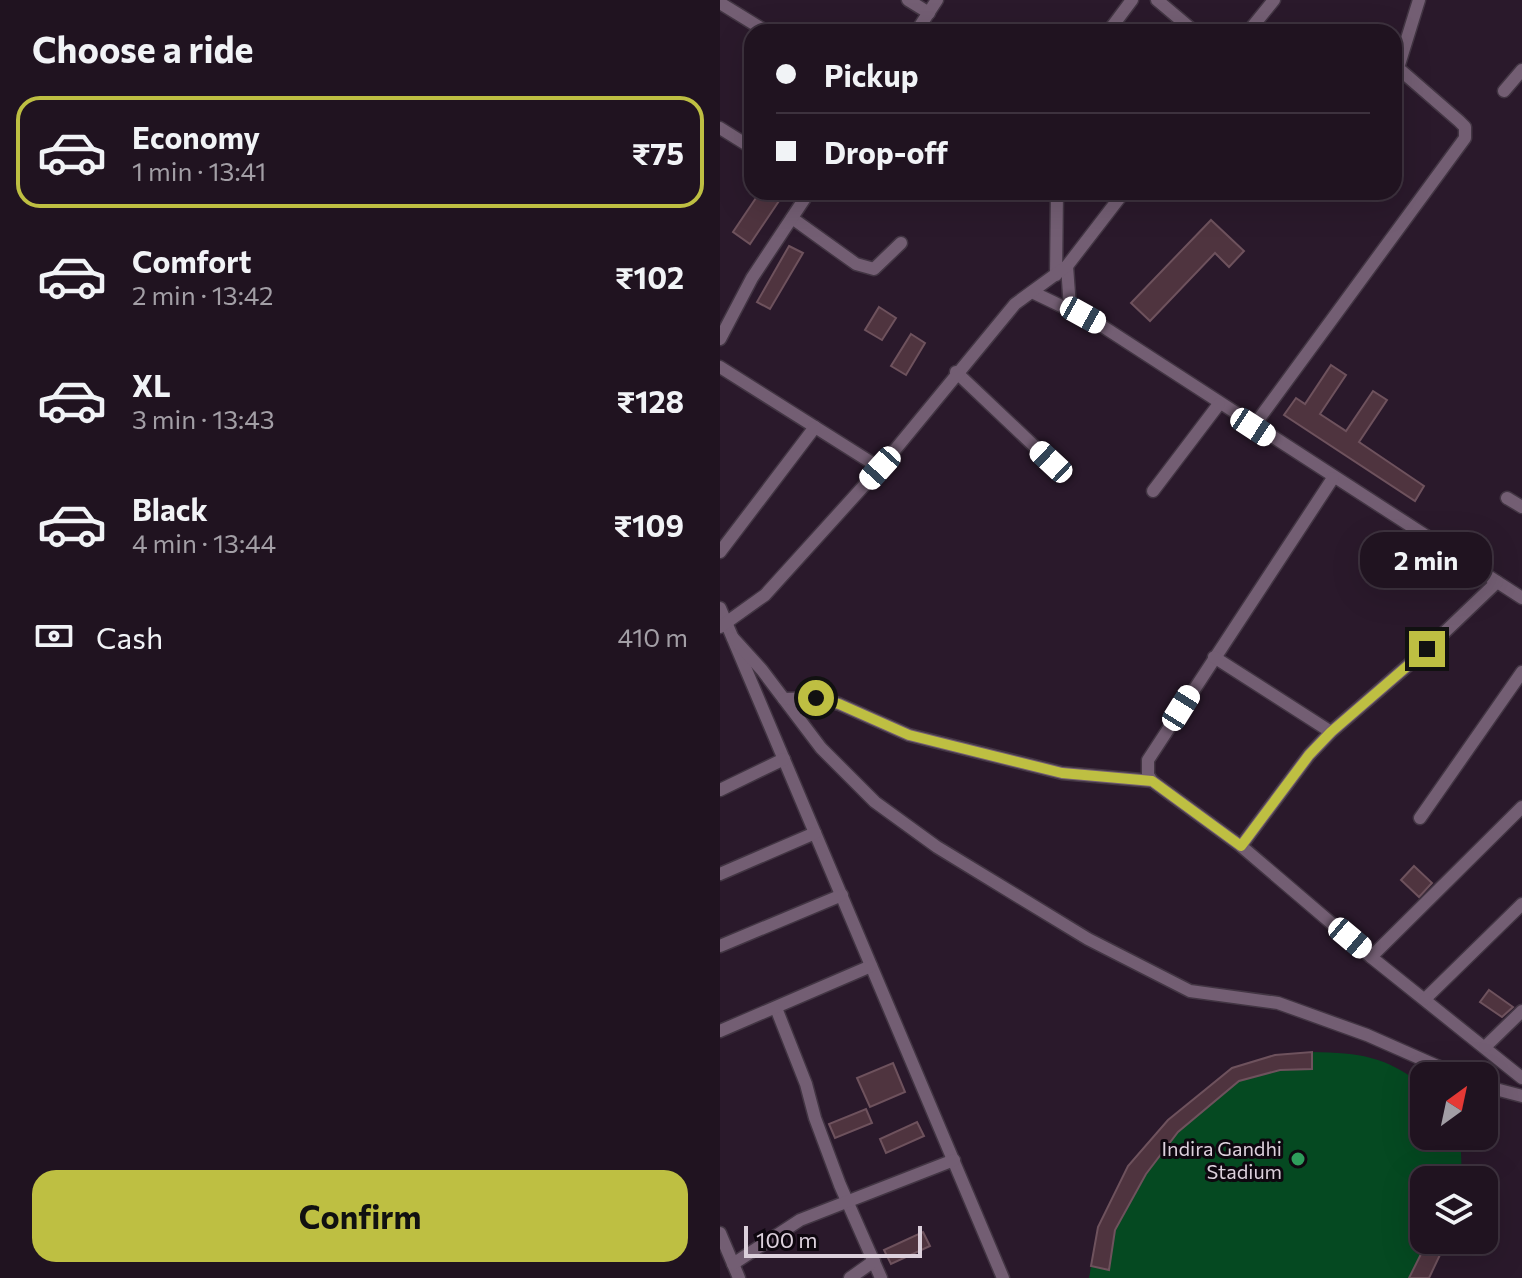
<!DOCTYPE html>
<meta charset="utf-8">
<style>
body{margin:0;font-family:Commissioner,sans-serif;background:#281c29;color:#f1f3f6;height:100vh;display:flex;flex-direction:column;font-size:30px;white-space:nowrap}
*{box-sizing:border-box;margin:0}
p{font-size:26px;color:#a29ea5}
.icon{flex:none;width:44px;height:44px;fill:none;stroke:currentColor;stroke-width:2;stroke-linecap:round;stroke-linejoin:round}
.map{position:relative;flex:1;overflow:hidden}
.sheet{display:flex;flex-direction:column;background:#201320;width:720px}
.sheet>*{flex:none}
.hud{position:absolute;left:24px;top:24px;width:658px;height:176px;border-radius:24px;box-shadow:0 8px 32px #0002,0 0 0 2px #3d323e;display:grid;align-content:center;height:176px;padding:0 32px;background:#201320}
.needle{width:52px;rotate:33deg}
.tools{position:absolute;left:690px;top:1062px;display:grid;gap:16px}
.tools a{display:grid;place-items:center;width:88px;height:88px;border-radius:16px;background:#201320;box-shadow:0 8px 32px #0002,0 0 0 2px #3d323e;font-size:40px}
.scale{position:absolute;left:24px;bottom:20px;width:178px;box-sizing:border-box;padding-left:8px;border:4px solid #dcd0dc;border-top:0;font-size:22px;line-height:28px;white-space:nowrap;color:#dcd0dc;-webkit-text-stroke:6px #0e070f;paint-order:stroke}
.end{position:absolute;width:36px;height:36px;margin:-18px;border:10px solid #bebf42;background:#111;box-shadow:0 0 0 4px #111}
.from{border-radius:50%}
.bubble{position:absolute;height:56px;border-radius:24px;background:#201320;box-shadow:0 8px 32px #0002,0 0 0 2px #3d323e;font-size:26px;font-weight:700;line-height:56px;text-align:center}
.car{position:absolute;width:24px;height:48px;margin:-24px -12px;border-radius:10px;box-shadow:0 0 6px 2px #0007;background:linear-gradient(#fff 24%,#345 0 40%,#fff 0 76%,#345 0 86%,#fff 0)}
.hud b{display:flex;align-items:center;gap:28px;height:76px;font-size:30px}
.hud b+b{border-top:2px solid #3d323e}
.hud i{width:20px;height:20px;background:#f1f3f6}
ul{padding:0;list-style:none}
li{display:flex;align-items:center;gap:24px;height:112px;margin:0 16px 12px;padding:0 16px;border:4px solid transparent;border-radius:24px}
li div{flex:1}
li b{display:block;font-size:30px}
li em{font-style:normal;font-weight:700}
li.active{border-color:#bebf42}
li>.icon{width:72px;height:72px;stroke-width:1.5}
h2{padding:0 32px;font-size:36px;line-height:96px}
.pay{display:flex;align-items:center;gap:20px;height:88px;padding:0 32px;font-size:30px}
.pay p{margin-inline-start:auto}
.action{display:flex;gap:16px;margin-top:auto;padding:16px 32px}
.action a{flex:1;height:92px;border-radius:24px;background:#bebf42;color:#111;font-size:32px;font-weight:700;line-height:92px;text-align:center}
main{display:flex;flex:1;min-height:0}
.map>svg:first-child{display:block}
</style>
<main>
<section class="sheet">
<h2>Choose a ride</h2>
<ul>
<li class="active"><svg class="icon" aria-label="car" viewBox="0 0 24 24"><path d="M5 17H2v-5l4-1 3-4h7l3 4 3 1v5h-3M9 17h6M6 11h13"/><circle cx="7" cy="17" r="2"/><circle cx="17" cy="17" r="2"/></svg><div><b>Economy</b><p>1 min · 13:41</p></div><em>₹75</em></li>
<li><svg class="icon" aria-label="car" viewBox="0 0 24 24"><path d="M5 17H2v-5l4-1 3-4h7l3 4 3 1v5h-3M9 17h6M6 11h13"/><circle cx="7" cy="17" r="2"/><circle cx="17" cy="17" r="2"/></svg><div><b>Comfort</b><p>2 min · 13:42</p></div><em>₹102</em></li>
<li><svg class="icon" aria-label="car" viewBox="0 0 24 24"><path d="M5 17H2v-5l4-1 3-4h7l3 4 3 1v5h-3M9 17h6M6 11h13"/><circle cx="7" cy="17" r="2"/><circle cx="17" cy="17" r="2"/></svg><div><b>XL</b><p>3 min · 13:43</p></div><em>₹128</em></li>
<li><svg class="icon" aria-label="car" viewBox="0 0 24 24"><path d="M5 17H2v-5l4-1 3-4h7l3 4 3 1v5h-3M9 17h6M6 11h13"/><circle cx="7" cy="17" r="2"/><circle cx="17" cy="17" r="2"/></svg><div><b>Black</b><p>4 min · 13:44</p></div><em>₹109</em></li>
</ul>
<div class="pay"><svg class="icon" aria-label="cash" viewBox="0 0 24 24"><path d="M3 7h18v10H3z"/><circle cx="12" cy="12" r="2"/></svg>Cash<p>410 m</p></div>
<div class="action"><a>Confirm</a></div>
</section>
<div class="map">
<svg width="802" height="1278" viewBox="0 0 802 1278">
<rect width="100%" height="100%" fill="#2a192b"/>
<!-- green -->
<path fill="#054921" d="M592 1052C641 1053 665 1056 704 1086V1136H736L741 1152 742 1180H704V1240H727L709 1278H369L378 1227 408 1166 445 1124 512 1068 555 1055Z"/>
<!-- building -->
<g fill="#4f343f" stroke="#6e525d" stroke-width="2">
<path d="M40 192H65L30 244 13 232Z"/>
<path d="M491 220 524 251 509 267 495 253 430 321 411 303Z"/>
<path d="M69 246 83 253 50 309 37 302Z"/>
<path d="M159 307 176 318 162 340 145 330Z"/>
<path d="M191 334 205 343 186 375 171 366Z"/>
<path d="M611 365 626 375 600 414 626 431 653 391 667 400 639 442 704 486 695 501 564 415 576 398 585 404Z"/>
<path d="M694 866 712 883 699 897 681 880Z"/>
<path d="M769 990 793 1007 782 1017 760 1002Z"/>
<path d="M592 1052V1069L560 1070 519 1081 458 1132 426 1174 395 1230 389 1270 371 1266 378 1227 408 1166 448 1120 512 1068 555 1055Z"/>
<path d="M173 1063 185 1092 150 1107 137 1078Z"/>
<path d="M146 1109 152 1123 115 1138 109 1124Z"/>
<path d="M197 1122 204 1136 166 1153 160 1139Z"/>
<path d="M203 1232 210 1246 171 1264 164 1250Z"/>
<path d="M708 1240H727L709 1278H689Z"/>
</g>
<g fill="none" stroke-linecap="round" stroke-linejoin="round">
<!-- minor casing -->
<g stroke="#423543" stroke-width="15">
<g id="minor">
<path d="M188 0 209 13"/>
<path d="M437 0 475 32"/>
<path d="M0 3 47 32"/>
<path d="M196 32 217 0"/>
<path d="M388 32 412 0"/>
<path d="M528 32 554 0"/>
<path d="M784 91 802 70"/>
<path d="M0 128 32 148"/>
<path d="M72 218 136 264 154 269 181 243"/>
<path d="M347 266 350 308"/>
<path d="M336 275 337 192"/>
<path d="M312 292 379 324 802 598"/>
<path d="M0 339 32 278 89 192"/>
<path d="M0 367 160 468"/>
<path d="M236 372 331 462"/>
<path d="M533 427 745 138V127L739 121 678 68 699 0"/>
<path d="M613 478 428 760V775L432 781 521 846 651 957 802 1078"/>
<path d="M433 491 499 404"/>
<path d="M787 498 802 507"/>
<path d="M0 552 95 427"/>
<path d="M0 608 283 1278"/>
<path d="M0 627 45 595 160 468 295 304 347 266 404 192"/>
<path d="M13 638 42 670 101 748 155 802 217 847 368 939 470 991 558 1003 647 1035 740 1076"/>
<path d="M494 657 611 732"/>
<path d="M64 699 96 698 119 704 189 735 342 773 432 781"/>
<path d="M0 790 64 759"/>
<path d="M700 818 802 672"/>
<path d="M521 846 589 755 611 732 707 649 777 582"/>
<path d="M0 874 95 833"/>
<path d="M0 946 122 895"/>
<path d="M651 957 802 807"/>
<path d="M705 999 802 904"/>
<path d="M56 1008 86 1084 95 1118 120 1185 161 1278"/>
<path d="M0 1031 151 966"/>
<path d="M765 1047 802 1011"/>
<path d="M764 1086 802 1096"/>
<path d="M0 1233 19 1278"/>
<path d="M13 1264 80 1220 234 1160"/>
<path d="M130 1278 154 1261"/>
</g>
</g>
<!-- minor -->
<use href="#minor" stroke="#735e73" stroke-width="12"/>
</g>
<g fill="none" stroke-linecap="round" stroke-linejoin="round">
<!-- route -->
<path stroke="#bebf42" stroke-width="10" d="M96 698 119 704 189 735 233 746 342 773 432 781 521 846 589 755 611 732 707 649"/>
</g>
<!-- markers -->
<circle fill="#2e9e5b" stroke="#0e070f" stroke-width="3" cx="578" cy="1159" r="8"/>
<g text-anchor="middle" dominant-baseline="central" stroke-width="6" stroke-linejoin="round" paint-order="stroke">
<!-- poi labels -->
<g font-size="20" fill="#dcd0dc" stroke="#0e070f" text-anchor="end">
<text x="562" y="1148">Indira Gandhi<tspan x="562" dy="23">Stadium</tspan></text>
</g>
</g>
</svg>
<div class="tools">
<a><svg class="needle" viewBox="-14 -14 28 28"><path d="M0-13l5 13h-10z" fill="#e53935"/><path d="M0 13l5-13h-10z" fill="#a29ea5"/></svg></a>
<a><svg class="icon" aria-label="layers" viewBox="0 0 24 24"><path d="M12 4l9 5-9 5-9-5zM3 14l9 5 9-5"/></svg></a>
</div>
<div class="scale">100 m</div>
<i class="end from" style="left:96px;top:698px"></i>
<i class="end" style="left:707px;top:649px"></i>
<div class="bubble" style="left:640px;top:532px;width:132px">2 min</div>
<i class="car" style="left:363px;top:315px;rotate:119deg"></i>
<i class="car" style="left:533px;top:427px;rotate:123deg"></i>
<i class="car" style="left:331px;top:462px;rotate:313deg"></i>
<i class="car" style="left:160px;top:468px;rotate:222deg"></i>
<i class="car" style="left:461px;top:708px;rotate:32deg"></i>
<i class="car" style="left:630px;top:938px;rotate:130deg"></i>
<div class="hud">
<b><i class="from"></i>Pickup</b>
<b><i></i>Drop-off</b>
</div>
</div>
</main>
